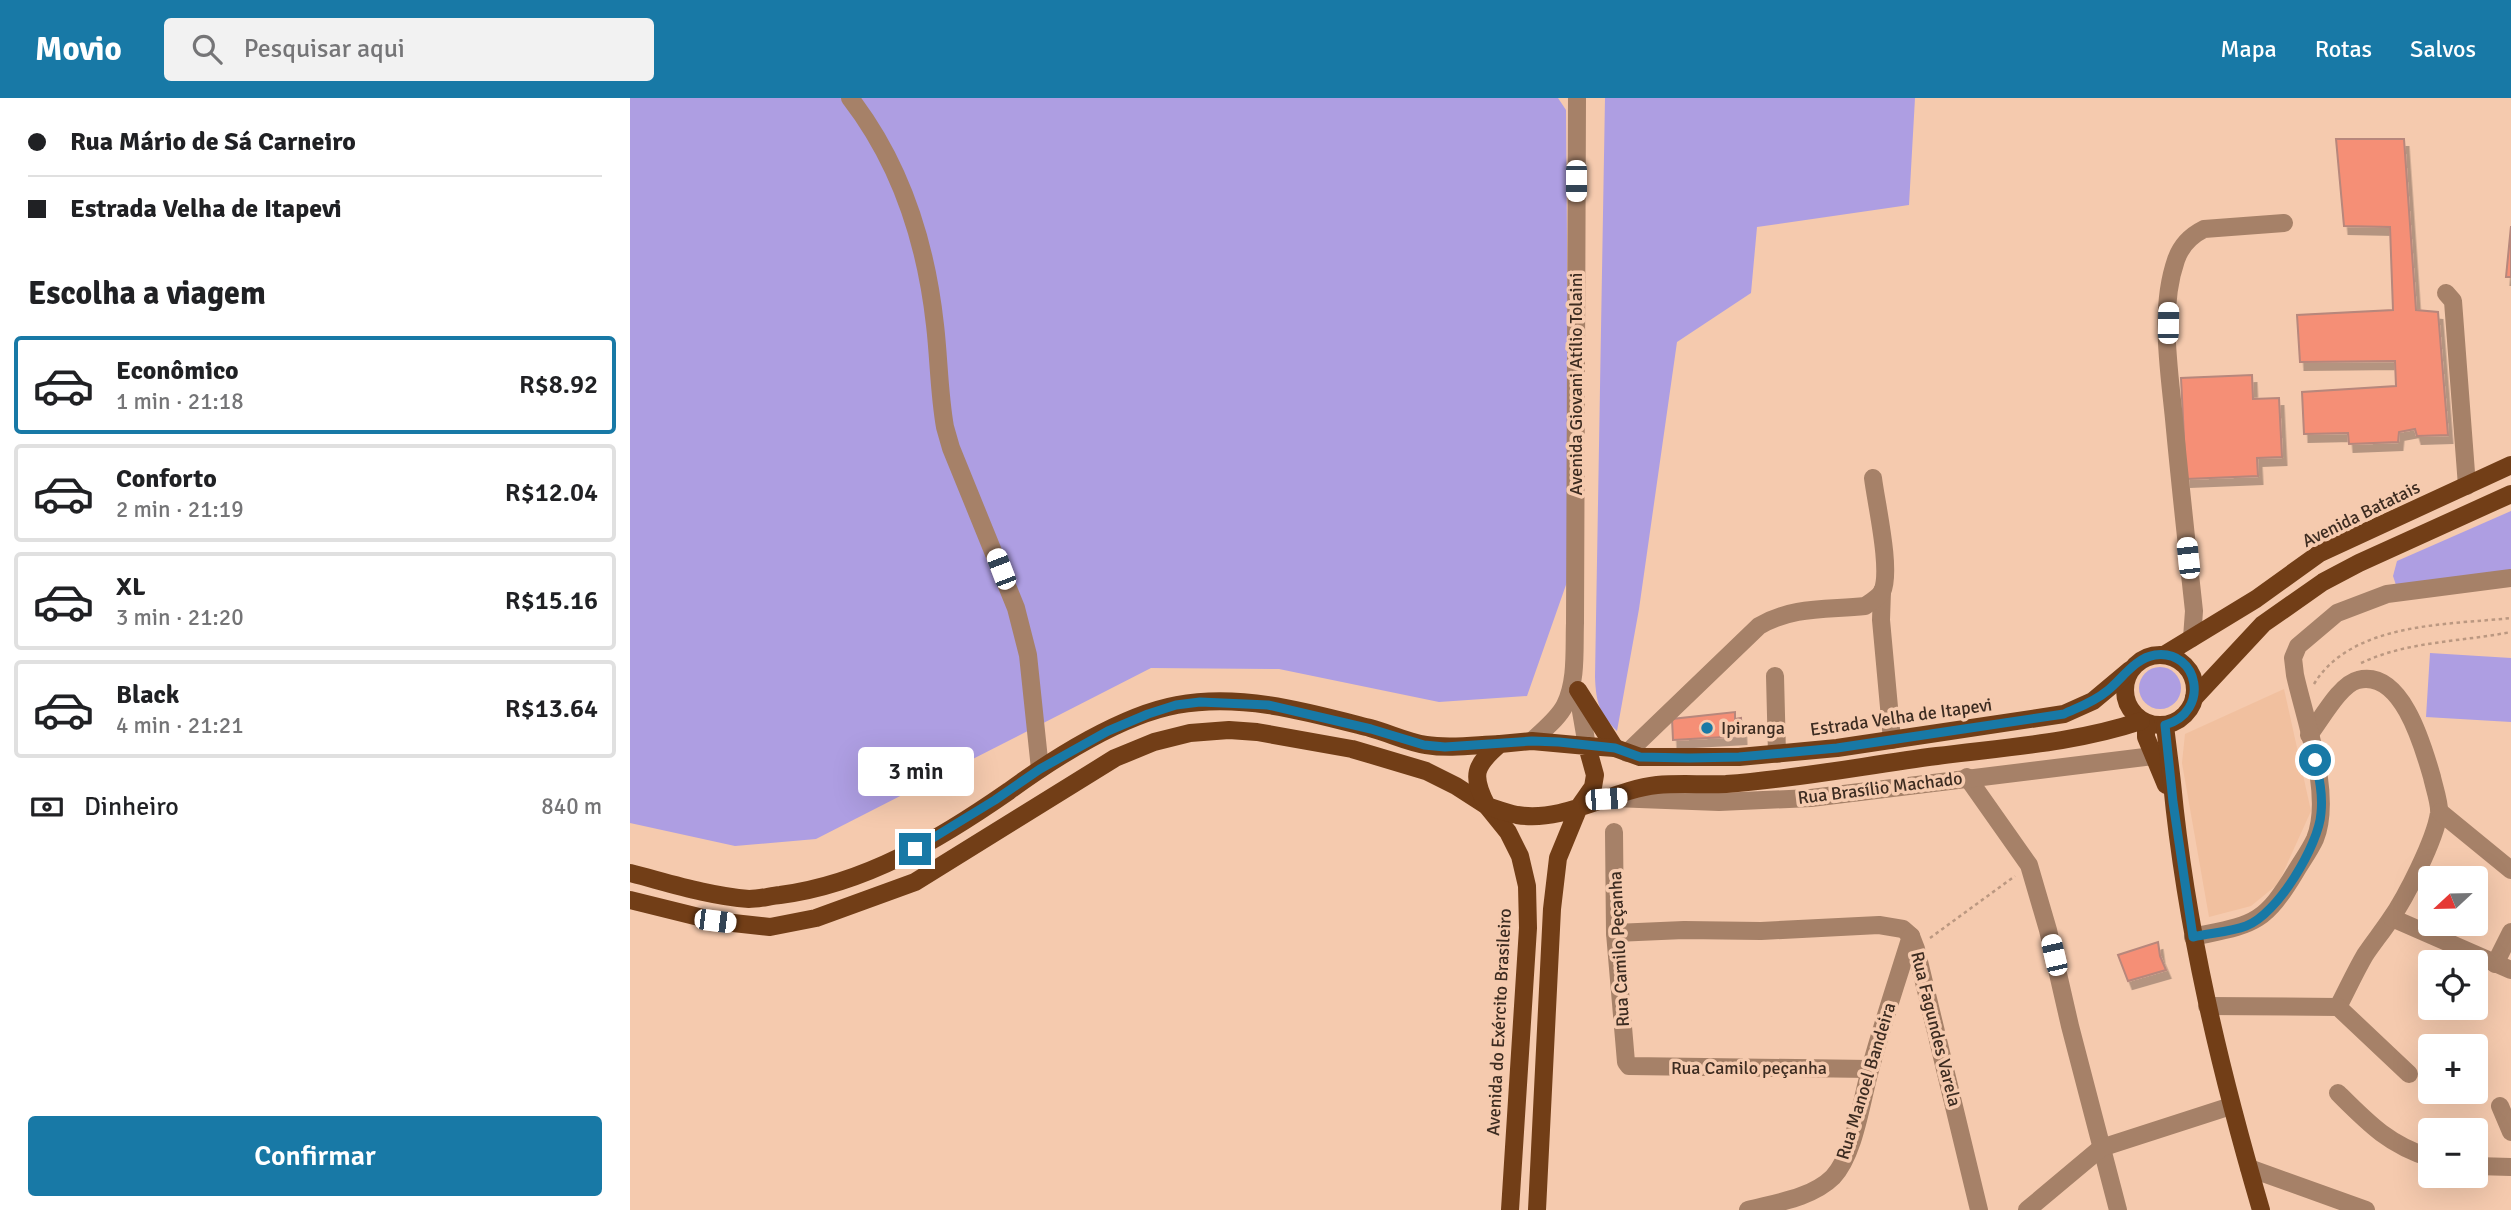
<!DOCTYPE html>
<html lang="pt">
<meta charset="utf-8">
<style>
body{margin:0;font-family:Signika,sans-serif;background:#f2f2f2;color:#202124;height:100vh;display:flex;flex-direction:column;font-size:26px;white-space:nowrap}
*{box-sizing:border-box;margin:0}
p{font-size:23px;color:#757577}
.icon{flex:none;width:38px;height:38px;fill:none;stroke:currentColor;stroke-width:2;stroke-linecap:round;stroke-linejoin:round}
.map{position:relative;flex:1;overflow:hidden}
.side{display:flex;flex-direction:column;background:#fff;width:630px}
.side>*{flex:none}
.top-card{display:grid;align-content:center;height:154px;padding:0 28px;background:#fff}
.needle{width:46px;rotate:248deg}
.controls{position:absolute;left:1788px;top:768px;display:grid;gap:14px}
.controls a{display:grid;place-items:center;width:70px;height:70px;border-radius:7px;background:#fff;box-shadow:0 7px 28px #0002;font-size:35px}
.end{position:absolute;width:32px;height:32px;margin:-16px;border:9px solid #1879a6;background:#fff;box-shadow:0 0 0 4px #fff}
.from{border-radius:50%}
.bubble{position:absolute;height:49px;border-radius:7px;background:#fff;box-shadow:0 7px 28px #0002;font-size:23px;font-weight:600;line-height:49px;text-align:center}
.car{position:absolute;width:21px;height:42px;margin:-21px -10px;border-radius:9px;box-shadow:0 0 5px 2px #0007;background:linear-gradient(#fff 24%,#345 0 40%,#fff 0 76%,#345 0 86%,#fff 0)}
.top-card b{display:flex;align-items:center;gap:24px;height:66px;font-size:26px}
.top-card b+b{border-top:2px solid #e0e0e0}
.top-card i{width:18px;height:18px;background:#202124}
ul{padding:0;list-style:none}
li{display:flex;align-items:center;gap:21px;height:98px;margin:0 14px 10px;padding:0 14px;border:4px solid #e0e0e0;border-radius:7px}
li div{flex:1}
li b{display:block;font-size:26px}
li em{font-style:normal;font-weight:600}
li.selected{border-color:#1879a6}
li>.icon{width:63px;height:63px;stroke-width:1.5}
h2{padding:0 28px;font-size:32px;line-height:84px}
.pay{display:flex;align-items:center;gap:18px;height:77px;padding:0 28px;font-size:26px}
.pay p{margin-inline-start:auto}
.primary-button{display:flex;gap:14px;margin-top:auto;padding:14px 28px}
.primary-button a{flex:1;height:80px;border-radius:7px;background:#1879a6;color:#fff;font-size:28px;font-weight:600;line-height:80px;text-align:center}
header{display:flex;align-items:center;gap:42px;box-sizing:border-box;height:98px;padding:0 35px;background:#1879a6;color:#fff}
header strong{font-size:33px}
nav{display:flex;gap:38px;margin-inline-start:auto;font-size:24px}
.search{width:490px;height:63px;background:#f2f2f2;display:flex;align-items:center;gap:18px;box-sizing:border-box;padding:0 24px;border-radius:7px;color:#757577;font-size:26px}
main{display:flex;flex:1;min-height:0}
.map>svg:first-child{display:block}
</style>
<header>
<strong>Movio</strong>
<div class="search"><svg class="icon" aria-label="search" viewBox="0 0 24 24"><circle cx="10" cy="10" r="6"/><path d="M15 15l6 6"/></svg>Pesquisar aqui</div>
<nav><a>Mapa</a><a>Rotas</a><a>Salvos</a></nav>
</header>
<main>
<section class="side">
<div class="top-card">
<b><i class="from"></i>Rua Mário de Sá Carneiro</b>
<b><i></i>Estrada Velha de Itapevi</b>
</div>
<h2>Escolha a viagem</h2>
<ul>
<li class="selected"><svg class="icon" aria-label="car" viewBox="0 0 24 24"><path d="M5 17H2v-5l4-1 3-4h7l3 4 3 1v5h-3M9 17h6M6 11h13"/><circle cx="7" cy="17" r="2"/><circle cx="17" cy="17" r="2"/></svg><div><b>Econômico</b><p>1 min · 21:18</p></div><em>R$8.92</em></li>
<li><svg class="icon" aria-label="car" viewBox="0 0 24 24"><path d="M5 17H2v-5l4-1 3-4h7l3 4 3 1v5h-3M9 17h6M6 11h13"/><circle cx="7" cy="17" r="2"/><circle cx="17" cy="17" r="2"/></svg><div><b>Conforto</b><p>2 min · 21:19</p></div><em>R$12.04</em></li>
<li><svg class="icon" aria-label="car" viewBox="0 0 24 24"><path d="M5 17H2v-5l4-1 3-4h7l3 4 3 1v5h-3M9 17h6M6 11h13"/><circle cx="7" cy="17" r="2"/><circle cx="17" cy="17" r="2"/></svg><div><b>XL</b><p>3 min · 21:20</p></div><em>R$15.16</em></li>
<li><svg class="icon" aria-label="car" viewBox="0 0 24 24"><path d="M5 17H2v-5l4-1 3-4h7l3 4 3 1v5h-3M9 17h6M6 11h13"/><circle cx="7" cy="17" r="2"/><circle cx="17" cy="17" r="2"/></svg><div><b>Black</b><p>4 min · 21:21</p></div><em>R$13.64</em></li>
</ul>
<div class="pay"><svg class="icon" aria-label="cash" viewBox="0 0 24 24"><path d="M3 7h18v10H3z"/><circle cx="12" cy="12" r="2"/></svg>Dinheiro<p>840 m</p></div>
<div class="primary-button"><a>Confirmar</a></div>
</section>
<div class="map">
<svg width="1881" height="1112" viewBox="0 0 1881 1112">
<defs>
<filter id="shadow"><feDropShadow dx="4.5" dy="8" stdDeviation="0" flood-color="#0004"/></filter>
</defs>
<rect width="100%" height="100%" fill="#f5caae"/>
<!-- built -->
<path fill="#f1c09f" d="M1654 591 1681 713 1648 786 1621 808 1579 819 1552 665 1555 636Z"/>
<!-- green -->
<g fill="#ae9ee2">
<path d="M0 0H928L936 12 938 267 937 484 897 598 809 604 649 571 521 570 186 741 105 748 0 725Z"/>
<path d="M975 0H1285L1279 107 1127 129 1121 195 1047 244 1009 511 987 633C969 615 966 604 965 579Z"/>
<path d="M1881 413V475L1766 487 1763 478 1767 463Z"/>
<path d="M1800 555 1881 560V624L1796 619Z"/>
<circle cx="1530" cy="590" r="21"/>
</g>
<!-- building -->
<g fill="#f58f76" stroke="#b7877b" stroke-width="2" filter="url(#shadow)">
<path d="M1706 41H1774L1786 212 1808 214 1818 337 1787 338 1785 331 1769 334 1768 344 1719 346 1718 335 1674 336 1672 294 1766 288 1765 263 1670 264 1667 217 1763 212 1760 129 1714 128Z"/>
<path d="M1881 128V179H1876Z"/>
<path d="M1622 277 1623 301 1649 300 1652 359 1627 360 1628 378 1556 381 1551 280Z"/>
<path d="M1105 614V621L1111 620 1112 638 1043 642 1042 621Z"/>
<path d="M1528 844 1530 858 1536 872 1498 883 1488 857Z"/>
</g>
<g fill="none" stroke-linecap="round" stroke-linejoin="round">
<!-- path -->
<g stroke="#bb9881" stroke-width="2.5" stroke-dasharray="3.5 3.5" stroke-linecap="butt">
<path d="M1731 565C1778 543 1830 544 1881 534"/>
<path d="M1684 586C1722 524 1817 527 1881 520"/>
<path d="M1300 840 1385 778"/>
</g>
<!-- minor -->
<g stroke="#a68168" stroke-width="18">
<path d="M220 0C271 66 296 145 305 227 309 261 309 295 315 329L321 350 386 510 398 557 410 671"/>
<path d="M1816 195 1823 203 1837 388"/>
<path d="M1252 493 1251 522 1262 642"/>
<path d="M1562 540 1564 513C1557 449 1550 385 1544 321 1539 270 1529 211 1546 162 1551 147 1560 138 1574 131L1654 125"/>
<path d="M1145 578 1147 656"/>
<path d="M948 596 957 648"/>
<path d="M1679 637C1691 622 1710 586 1728 582 1772 571 1793 648 1802 679 1804 689 1810 705 1809 715 1805 742 1776 799 1760 822 1752 834 1743 845 1735 857 1725 874 1717 892 1708 909"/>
<path d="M902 643C913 632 928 621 935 607 947 583 944 551 945 525L947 0"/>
<path d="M997 655 1129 528C1163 508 1197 512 1235 508 1241 504 1248 500 1252 494 1262 473 1246 405 1243 380"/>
<path d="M1337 679 1399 767 1418 832 1440 928 1488 1112"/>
<path d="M983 700 1089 704 1181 700 1523 658"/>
<path d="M1810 714 1881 772"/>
<path d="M984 734 985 835 996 964 999 968 1240 971"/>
<path d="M1762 820 1881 872"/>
<path d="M985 835 1054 832 1131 833 1249 827 1273 831 1281 838 1286 851 1349 1112"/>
<path d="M1563 839C1623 826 1633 828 1666 773 1672 763 1680 752 1685 741 1703 697 1675 622 1665 577L1663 560 1668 548 1707 515 1757 496 1881 480"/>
<path d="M1865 866 1881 834"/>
<path d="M1577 908 1708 909 1779 976"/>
<path d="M1708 995C1738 1025 1759 1047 1801 1060"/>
<path d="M1870 1008 1881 1034"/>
<path d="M1846 1068 1881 1069"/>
<path d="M1619 1070 1736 1112"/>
<path d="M1118 1112C1145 1105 1182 1100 1203 1079 1225 1055 1231 1004 1240 972 1252 927 1267 883 1281 838"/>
<path d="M1397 1112 1471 1050 1601 1008"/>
</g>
<!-- major -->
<g stroke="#723e17" stroke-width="18">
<circle cx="1530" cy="592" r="35"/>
<path d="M1534 557 1626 501 1690 455 1881 367"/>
<path d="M948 592 985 650"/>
<path d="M1564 600 1633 526 1693 484 1729 465 1881 396"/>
<path d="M1516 625V639L1536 687"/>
<path d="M1535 627C1537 647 1540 666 1542 685 1556 831 1590 972 1631 1112"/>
<path d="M957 648 985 650 1010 659H1109L1207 650 1434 616 1463 603 1500 572"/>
<path d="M0 775C39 785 79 798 119 801 129 801 140 798 150 797 235 786 310 741 379 693 424 660 492 617 547 607 612 595 678 614 740 630 759 635 777 644 796 647 820 651 845 647 870 646"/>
<path d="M0 802 85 823 140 829 186 820 285 784 485 660 524 644 560 635 599 632 627 634 722 651 796 673 826 688 857 708 878 734 890 758 897 788 898 830 880 1112"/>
<path d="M907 1112 922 811 928 760 949 709 963 689 965 677 957 648 902 643 870 646C844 668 841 677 857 708 866 711 877 715 887 717 935 725 981 692 1027 687 1050 685 1073 687 1096 686 1167 681 1237 667 1307 658 1377 649 1445 645 1511 623"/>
</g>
</g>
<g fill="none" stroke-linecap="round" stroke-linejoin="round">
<!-- route -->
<path stroke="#1879a6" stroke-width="9" d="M285 751 365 702 410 671 478 633 518 616 546 607 570 604 638 607 741 631 794 647 815 649 902 643 929 644 985 650 1010 659 1059 660 1109 659 1207 650 1434 616C1449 609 1464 604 1477 593 1492 581 1505 560 1525 557 1569 551 1581 614 1535 627L1543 704 1563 839C1580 835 1600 834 1616 828 1647 817 1689 747 1691 715 1693 696 1689 679 1685 662"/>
</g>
<!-- markers -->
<circle fill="#1879a6" stroke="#f5caae" stroke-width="2.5" cx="1077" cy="630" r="7"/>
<g text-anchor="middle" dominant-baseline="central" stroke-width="7" stroke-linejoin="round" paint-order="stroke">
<!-- street labels -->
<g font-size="18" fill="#3d2c21" stroke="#f5caae">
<text transform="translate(946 286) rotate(-90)">Avenida Giovani Atílio Tolaini</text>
<text transform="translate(1731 416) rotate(-26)">Avenida Batatais</text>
<text transform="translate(1271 619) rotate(-8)">Estrada Velha de Itapevi</text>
<text transform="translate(1250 690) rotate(-7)">Rua Brasílio Machado</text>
<text transform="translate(989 851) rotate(-93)">Rua Camilo Peçanha</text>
<text transform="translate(869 924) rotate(-87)">Avenida do Exército Brasileiro</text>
<text transform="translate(1306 931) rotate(76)">Rua Fagundes Varela</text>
<text x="1119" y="970">Rua Camilo peçanha</text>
<text transform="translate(1236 983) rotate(-73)">Rua Manoel Bandeira</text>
</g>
<!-- poi labels -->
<g font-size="18" fill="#3d2c21" stroke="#f5caae" text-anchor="start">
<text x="1091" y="630">Ipiranga</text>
</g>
</g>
</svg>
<div class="controls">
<a><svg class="needle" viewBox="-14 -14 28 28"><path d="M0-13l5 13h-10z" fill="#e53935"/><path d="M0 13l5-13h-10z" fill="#757577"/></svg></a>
<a><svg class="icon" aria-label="locate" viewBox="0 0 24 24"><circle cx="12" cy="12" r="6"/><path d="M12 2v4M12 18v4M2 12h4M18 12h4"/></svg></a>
<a>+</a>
<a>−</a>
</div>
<i class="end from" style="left:1685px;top:662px"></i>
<i class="end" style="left:285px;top:751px"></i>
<div class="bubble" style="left:228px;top:649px;width:116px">3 min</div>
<i class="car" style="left:946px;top:83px;rotate:180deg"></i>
<i class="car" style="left:1538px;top:225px;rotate:1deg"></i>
<i class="car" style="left:1558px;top:460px;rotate:354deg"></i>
<i class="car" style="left:371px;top:471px;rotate:339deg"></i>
<i class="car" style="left:976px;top:701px;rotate:86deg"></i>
<i class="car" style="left:85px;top:823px;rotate:97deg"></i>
<i class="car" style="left:1424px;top:857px;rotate:347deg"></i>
</div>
</main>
